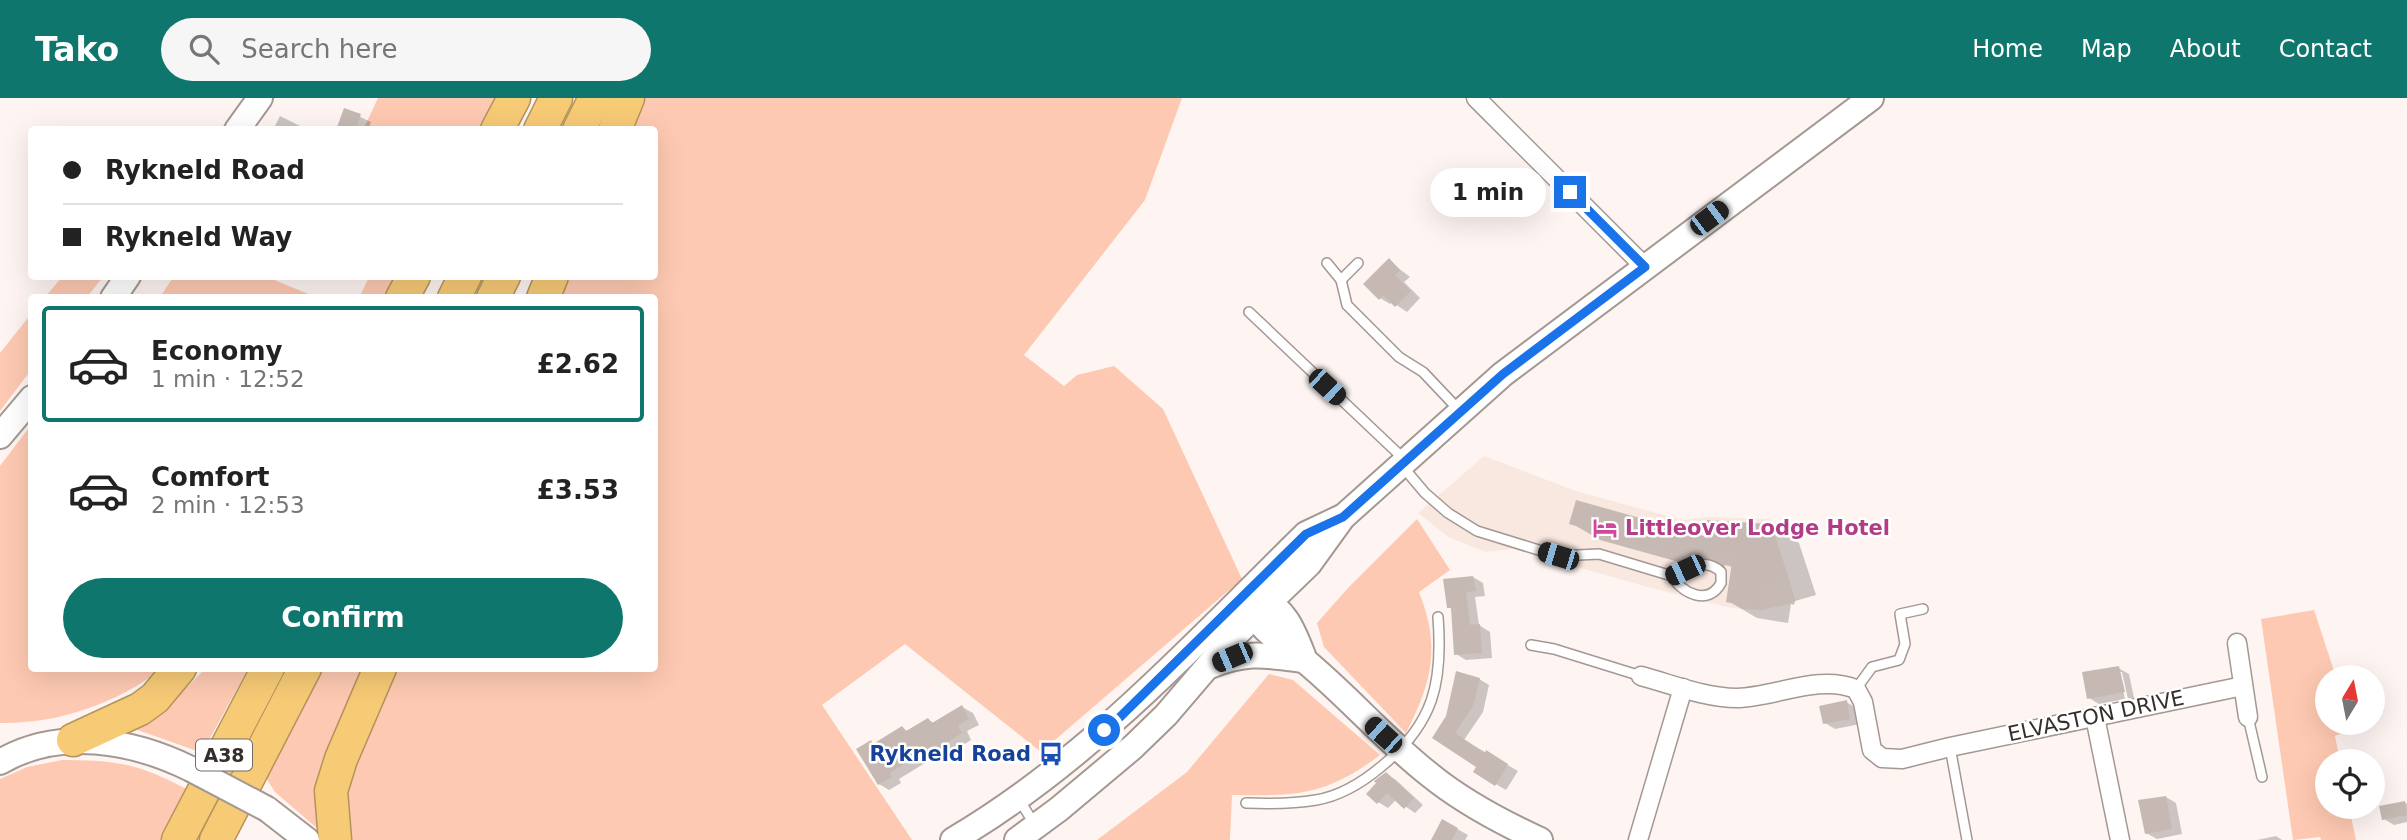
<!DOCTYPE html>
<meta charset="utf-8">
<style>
body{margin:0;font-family:"DejaVu Sans",sans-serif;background:#f6f6f6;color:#222;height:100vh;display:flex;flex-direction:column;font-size:26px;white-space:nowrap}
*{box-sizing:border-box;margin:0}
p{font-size:23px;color:#767676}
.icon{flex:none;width:38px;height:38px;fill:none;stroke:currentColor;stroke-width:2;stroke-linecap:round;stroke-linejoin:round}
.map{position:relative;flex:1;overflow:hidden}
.side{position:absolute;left:28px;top:196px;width:630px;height:378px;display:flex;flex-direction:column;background:#fff;border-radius:7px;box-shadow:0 7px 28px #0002}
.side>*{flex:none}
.banner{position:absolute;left:28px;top:28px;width:630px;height:154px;border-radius:7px;box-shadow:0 7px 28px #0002;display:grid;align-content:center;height:154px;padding:0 35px;background:#fff}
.needle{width:46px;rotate:10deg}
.buttons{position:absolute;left:2315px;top:567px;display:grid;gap:14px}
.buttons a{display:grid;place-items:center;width:70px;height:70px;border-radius:50%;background:#fff;box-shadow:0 7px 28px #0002;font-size:35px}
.end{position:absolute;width:32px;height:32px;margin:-16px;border:9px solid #1a73e8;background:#fff;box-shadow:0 0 0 4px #fff}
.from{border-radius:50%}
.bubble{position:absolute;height:49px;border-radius:24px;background:#fff;box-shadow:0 7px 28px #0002;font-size:23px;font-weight:800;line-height:49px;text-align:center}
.car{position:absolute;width:21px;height:42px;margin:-21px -10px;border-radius:9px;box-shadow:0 0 5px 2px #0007;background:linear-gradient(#222 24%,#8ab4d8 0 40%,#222 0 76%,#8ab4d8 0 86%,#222 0)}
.banner b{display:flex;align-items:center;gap:24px;height:66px;font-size:26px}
.banner b+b{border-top:2px solid #e0e0e0}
.banner i{width:18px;height:18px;background:#222}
ul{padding:12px 0 0;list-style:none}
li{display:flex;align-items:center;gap:21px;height:116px;margin:0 14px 10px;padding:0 21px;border:4px solid transparent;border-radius:7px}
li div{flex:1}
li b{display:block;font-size:26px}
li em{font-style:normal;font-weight:800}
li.selected{border-color:#0f766e}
li>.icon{width:63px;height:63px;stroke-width:1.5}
.cta{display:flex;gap:14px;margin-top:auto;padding:14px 35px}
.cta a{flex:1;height:80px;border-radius:42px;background:#0f766e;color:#fff;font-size:28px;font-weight:800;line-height:80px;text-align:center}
header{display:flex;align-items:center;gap:42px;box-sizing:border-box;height:98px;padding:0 35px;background:#0f766e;color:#fff}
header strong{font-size:33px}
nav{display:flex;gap:38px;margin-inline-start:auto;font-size:24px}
.search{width:490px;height:63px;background:#f6f6f6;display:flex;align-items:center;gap:18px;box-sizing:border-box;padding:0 24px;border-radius:38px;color:#767676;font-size:26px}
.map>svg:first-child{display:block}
</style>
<header>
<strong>Tako</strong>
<div class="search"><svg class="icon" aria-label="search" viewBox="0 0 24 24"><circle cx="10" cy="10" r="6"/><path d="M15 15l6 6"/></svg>Search here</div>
<nav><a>Home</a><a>Map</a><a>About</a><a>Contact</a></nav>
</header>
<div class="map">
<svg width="2407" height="742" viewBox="0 0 2407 742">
<rect width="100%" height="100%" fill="#fef5f2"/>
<!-- built -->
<path fill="#f9e8e0" d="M1484 358 1576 393 1682 422 1708 419 1770 421 1796 504 1762 512 1731 510 1651 490 1513 451 1485 454 1448 439 1418 415Z"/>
<!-- green -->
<g fill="#fec9b2">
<path d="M378 0H499L481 31 363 32Z"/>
<path d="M640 0H1182L1145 102 1024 257 1064 288 1077 277 1114 268 1163 311 1242 481 1041 654 905 546 822 607 912 742H349L343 699 390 571 654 570V200L559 199 568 179 654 178V32L627 31Z"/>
<path d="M174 178 267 179 316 199H160Z"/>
<path d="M62 179V178L103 179 87 199H45Z"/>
<path d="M369 179H397L385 199 359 200Z"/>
<path d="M31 216V272L0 313V255Z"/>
<path d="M31 327 32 570 161 571C117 606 56 626 0 625V368Z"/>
<path d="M1417 421 1450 472 1419 494C1441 549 1432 584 1406 635L1324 549 1317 525 1348 490Z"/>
<path d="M2314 512 2336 579H2328V625H2350L2352 631 2335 638 2340 663H2328V709H2349L2356 742H2321L2320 739 2293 742 2261 521Z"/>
<path d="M205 571H248L204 651 200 654 129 629 171 605Z"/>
<path d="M321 571H371L319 732 275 694 266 680Z"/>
<path d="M1269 576 1293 582 1380 657C1325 698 1298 698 1232 697L1230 742H1097L1187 674Z"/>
<path d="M62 662C118 662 140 666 190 693L162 742H0V681L27 669Z"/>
</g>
<!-- shadow -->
<g fill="#0003">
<path d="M345 12 371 24 368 32H338Z"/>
<path d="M280 18 298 27 306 32H273Z"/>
<path d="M1389 163 1410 179 1404 184 1420 200 1407 214 1392 204 1390 206 1380 200Z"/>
<path d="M1571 425 1706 440 1770 428 1799 445 1816 497 1795 503 1794 507 1791 506 1788 525 1757 520 1728 503 1733 469 1725 467 1722 476 1600 442Z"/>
<path d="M1473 479 1483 485 1485 498 1475 499 1479 527 1490 534 1492 560 1466 562 1456 556 1453 512 1449 509Z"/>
<path d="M2118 570 2129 576 2134 600 2128 601 2122 574H2119L2125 601 2099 606 2089 600Z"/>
<path d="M1479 581 1489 587 1483 614 1464 642 1518 673 1506 692 1475 674 1478 668 1434 639Z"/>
<path d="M1846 604 1857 610 1860 626 1835 631 1825 625Z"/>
<path d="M962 609 973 615 979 627 967 633 971 642 934 665 930 662 912 673 899 681 901 685 889 692 879 686 871 644 875 647 902 630 909 634 928 622 934 625Z"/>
<path d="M1386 676 1396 682 1423 707 1415 715 1396 702 1388 710 1378 704Z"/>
<path d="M2166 699 2176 705 2182 736 2157 741 2146 735Z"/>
<path d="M2404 704 2407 706V724L2394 727 2384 721Z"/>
<path d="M1443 723 1468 737 1465 742H1433Z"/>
<path d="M2276 738 2282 742H2257Z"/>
</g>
<!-- building -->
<g fill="#c6b9b3">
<path d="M344 10 361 16 356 32H336Z"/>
<path d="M1389 160 1400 172 1395 177 1411 193 1395 209 1383 197 1379 202 1363 186Z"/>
<path d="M1576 402 1704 438 1707 422 1770 426 1788 481 1766 487 1765 492 1762 491 1760 510 1726 504 1733 458 1696 452 1693 461 1569 426Z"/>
<path d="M1473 478 1476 493 1466 494 1470 527 1480 526 1482 555 1454 557 1451 510H1447L1443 481Z"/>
<path d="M2119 568 2125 594 2087 601 2082 574Z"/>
<path d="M1456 573 1480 580 1473 608 1455 635 1485 655 1486 652 1508 666 1495 688 1473 674 1476 669 1432 640 1446 618Z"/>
<path d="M1847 602 1850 621 1823 626 1819 608Z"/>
<path d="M962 607 969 621 958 627 962 635 922 660 920 656 901 668 890 675 892 679 878 687 856 651 871 642 873 646 902 628 906 633 928 620 932 625Z"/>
<path d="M1386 674 1414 700 1404 711 1387 695 1377 706 1366 696 1376 685 1374 683Z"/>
<path d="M2166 698 2172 731 2145 736 2138 702Z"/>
<path d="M2405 703 2407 717 2382 722 2379 708Z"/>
<path d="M1442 721 1458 730 1452 742H1431Z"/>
</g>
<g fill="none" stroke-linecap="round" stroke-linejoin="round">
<!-- lane casing -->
<g stroke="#a49892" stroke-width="12">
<g id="lane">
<path d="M1327 165 1341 182 1358 165"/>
<path d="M1341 182 1347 207 1399 259 1423 274 1459 312"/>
<path d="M1249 214 1405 362"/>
<path d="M1403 369 1425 395 1448 415 1477 433 1558 458 1599 456 1672 478C1689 470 1705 459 1721 474V485C1709 508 1682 496 1672 478"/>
<path d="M1531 547 1554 551 1641 578"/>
<path d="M1856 591 1872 569 1899 562 1905 546 1900 516 1923 511"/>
<path d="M2248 619 2262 679"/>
<path d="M1950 649 1967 742"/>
<path d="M1018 700 1035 727"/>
<path d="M1246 705C1269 706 1292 706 1316 702 1341 698 1363 684 1382 668 1434 625 1443 585 1438 519"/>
</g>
</g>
<!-- street casing -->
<g stroke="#a49892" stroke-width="21">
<g id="street">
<path d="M1476 0 1645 169"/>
<path d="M2237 545 2248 619"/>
<path d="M1641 578C1671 586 1705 600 1737 600 1776 599 1818 576 1856 591L1863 604 1872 652 1882 660 1902 661 1950 649 2243 588"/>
<path d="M2095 619 2120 742"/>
<path d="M1638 742 1683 590"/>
</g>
</g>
<!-- secondary casing -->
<g stroke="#a49892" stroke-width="28">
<g id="secondary">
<path d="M237 32 260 0"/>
<path d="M113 200 128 178"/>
<path d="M0 338 32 300"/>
<path d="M1256 499C1285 508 1294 534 1304 560"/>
<path d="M1249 507C1258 532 1284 545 1304 562 1348 598 1385 642 1430 677 1463 704 1501 724 1540 742"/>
<path d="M1210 568C1247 553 1264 557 1304 562"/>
<path d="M0 664C59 629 132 642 191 671"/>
<path d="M267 711 307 742"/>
<path d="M953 742C1089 662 1195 545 1306 436L1342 419"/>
<path d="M1017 742 1059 711 1133 649 1166 617 1231 541 1309 466 1343 419 1503 276 1871 0"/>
</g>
</g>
<!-- highway casing -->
<g stroke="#b3945c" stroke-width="35">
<g id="highway">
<path d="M497 32 514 0"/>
<path d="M540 32 556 0"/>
<path d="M579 32 595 0"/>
<path d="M615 32 628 0"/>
<path d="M402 200 414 178"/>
<path d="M454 200 465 178"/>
<path d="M493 200 504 178"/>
<path d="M543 200 552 178"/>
<path d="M73 642 140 611 155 600 180 570"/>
<path d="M178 742 268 570"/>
<path d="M216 742 305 570"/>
<path d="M335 742 331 693 341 661 380 570"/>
</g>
</g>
<!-- lane -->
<use href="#lane" stroke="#fff" stroke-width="9"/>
<!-- street -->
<use href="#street" stroke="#fff" stroke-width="18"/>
<!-- secondary -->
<use href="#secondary" stroke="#fff" stroke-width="24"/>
<!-- highway -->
<use href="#highway" stroke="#f7ca76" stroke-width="32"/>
<!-- secondary-bridge casing -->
<g stroke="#a49892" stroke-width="28" stroke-linecap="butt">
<path id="secondary-bridge" d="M191 671 267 711"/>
</g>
<!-- secondary-bridge -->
<use href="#secondary-bridge" stroke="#fff" stroke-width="24"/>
</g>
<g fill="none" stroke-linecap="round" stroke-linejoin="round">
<!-- route -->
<path stroke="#1a73e8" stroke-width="9" d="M1104 632 1119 620 1306 436 1343 419 1503 276 1645 169 1570 94"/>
</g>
<!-- icons -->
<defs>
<g id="hotel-bare" transform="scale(1.89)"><path d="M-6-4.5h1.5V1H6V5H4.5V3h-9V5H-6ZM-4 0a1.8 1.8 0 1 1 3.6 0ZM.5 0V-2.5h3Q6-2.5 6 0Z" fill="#d1479c" stroke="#fff" stroke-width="2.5" paint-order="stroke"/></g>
<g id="bus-bare" transform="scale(1.89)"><path d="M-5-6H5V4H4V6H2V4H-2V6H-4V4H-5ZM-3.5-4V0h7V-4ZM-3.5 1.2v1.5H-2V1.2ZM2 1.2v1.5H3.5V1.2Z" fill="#1a4fb4" stroke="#fff" stroke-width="2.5" paint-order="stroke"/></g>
</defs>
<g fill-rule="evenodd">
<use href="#hotel-bare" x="1605" y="430"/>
<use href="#bus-bare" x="1051" y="656"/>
</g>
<g text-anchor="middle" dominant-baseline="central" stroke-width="5" stroke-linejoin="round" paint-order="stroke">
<!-- shield labels -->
<rect fill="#fff" stroke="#716d6b" stroke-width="2" x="196" y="641.5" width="56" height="31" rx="5"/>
<g font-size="19" font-weight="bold" fill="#342f2c">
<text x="224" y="657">A38</text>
</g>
<!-- hotel labels -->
<g font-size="21" font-weight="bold" fill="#b23c85" stroke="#fff" text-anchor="start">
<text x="1625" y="430">Littleover Lodge Hotel</text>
</g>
<!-- street labels -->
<g font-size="21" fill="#342f2c" stroke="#fff">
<text transform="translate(2096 618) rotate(-12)">ELVASTON DRIVE</text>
</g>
<!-- transit labels -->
<g font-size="21" font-weight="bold" fill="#164399" stroke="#fff" text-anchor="end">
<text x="1031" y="656">Rykneld Road</text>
</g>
</g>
</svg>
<div class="buttons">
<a><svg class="needle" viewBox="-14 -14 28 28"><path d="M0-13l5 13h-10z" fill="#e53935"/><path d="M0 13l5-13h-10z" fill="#767676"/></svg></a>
<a><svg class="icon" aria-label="locate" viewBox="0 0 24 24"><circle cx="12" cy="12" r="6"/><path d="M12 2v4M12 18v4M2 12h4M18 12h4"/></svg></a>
</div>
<i class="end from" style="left:1104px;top:632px"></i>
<i class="end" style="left:1570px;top:94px"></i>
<div class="bubble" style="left:1430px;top:70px;width:116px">1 min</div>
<i class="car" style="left:1709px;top:120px;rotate:53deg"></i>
<i class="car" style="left:1327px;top:289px;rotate:133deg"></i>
<i class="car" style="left:1558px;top:458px;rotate:287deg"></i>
<i class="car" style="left:1685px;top:472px;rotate:245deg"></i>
<i class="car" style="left:1232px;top:559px;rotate:247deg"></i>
<i class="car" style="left:1383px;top:637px;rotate:312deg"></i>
<div class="banner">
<b><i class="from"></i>Rykneld Road</b>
<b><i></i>Rykneld Way</b>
</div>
<section class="side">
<ul>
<li class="selected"><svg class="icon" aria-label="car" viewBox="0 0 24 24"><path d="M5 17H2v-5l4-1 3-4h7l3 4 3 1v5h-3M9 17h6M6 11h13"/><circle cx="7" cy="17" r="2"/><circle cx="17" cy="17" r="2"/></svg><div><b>Economy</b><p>1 min · 12:52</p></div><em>£2.62</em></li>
<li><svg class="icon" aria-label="car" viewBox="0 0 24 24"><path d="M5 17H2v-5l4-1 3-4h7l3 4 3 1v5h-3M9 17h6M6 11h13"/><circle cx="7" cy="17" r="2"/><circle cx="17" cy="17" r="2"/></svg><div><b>Comfort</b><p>2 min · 12:53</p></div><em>£3.53</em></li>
</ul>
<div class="cta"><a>Confirm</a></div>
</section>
</div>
